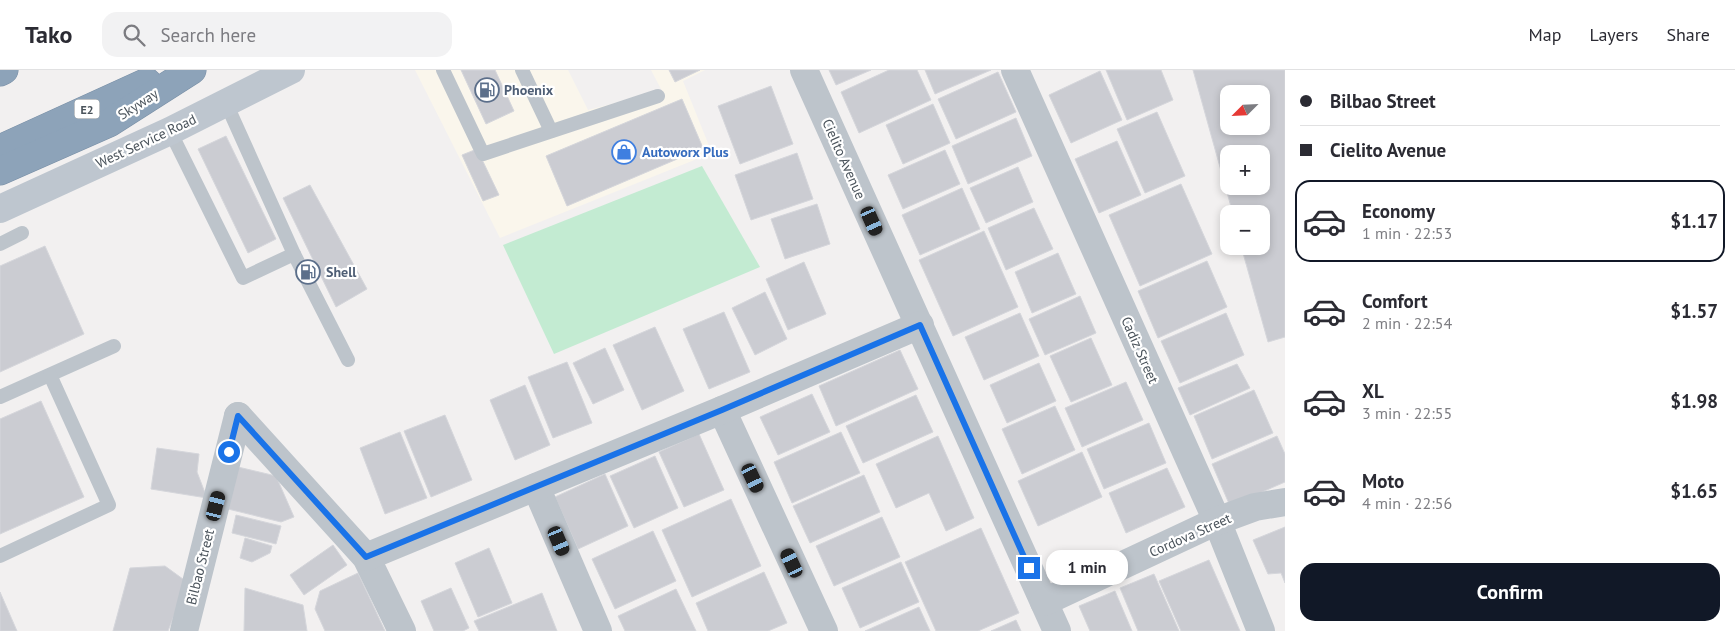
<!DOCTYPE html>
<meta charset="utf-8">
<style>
body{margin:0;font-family:"PT Sans",sans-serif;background:#f2f2f3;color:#2b2b33;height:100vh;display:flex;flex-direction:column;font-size:19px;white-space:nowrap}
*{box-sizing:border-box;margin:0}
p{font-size:16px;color:#7c7c81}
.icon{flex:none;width:28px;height:28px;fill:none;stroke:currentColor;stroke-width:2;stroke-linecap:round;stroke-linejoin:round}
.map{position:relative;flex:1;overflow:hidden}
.sheet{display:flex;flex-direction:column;background:#fff;width:450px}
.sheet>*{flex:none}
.top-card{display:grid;align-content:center;height:110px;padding:0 15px;background:#fff}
.needle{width:32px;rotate:246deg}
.buttons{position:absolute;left:1220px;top:15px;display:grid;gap:10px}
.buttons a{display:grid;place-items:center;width:50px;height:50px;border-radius:10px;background:#fff;box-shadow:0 2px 8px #0003;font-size:25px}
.end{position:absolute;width:22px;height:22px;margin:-11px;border:6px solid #1a73e8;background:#fff;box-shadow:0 0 0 2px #fff}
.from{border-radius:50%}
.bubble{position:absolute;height:35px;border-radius:15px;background:#fff;box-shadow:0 2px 8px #0003;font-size:16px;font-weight:700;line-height:35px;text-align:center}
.car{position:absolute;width:15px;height:30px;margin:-15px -8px;border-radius:6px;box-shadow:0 0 4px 1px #0007;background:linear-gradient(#222 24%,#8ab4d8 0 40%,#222 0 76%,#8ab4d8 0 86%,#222 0)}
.top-card b{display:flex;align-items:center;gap:18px;height:48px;font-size:19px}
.top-card b+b{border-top:1px solid #e1e1e2}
.top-card i{width:12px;height:12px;background:#2b2b33}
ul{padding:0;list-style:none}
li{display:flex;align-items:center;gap:15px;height:82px;margin:0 10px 8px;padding:0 5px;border:2px solid transparent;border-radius:15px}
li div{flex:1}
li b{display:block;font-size:19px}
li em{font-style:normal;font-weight:700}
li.active{border-color:#111827}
li>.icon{width:45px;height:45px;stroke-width:1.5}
.button{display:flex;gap:10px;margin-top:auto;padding:10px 15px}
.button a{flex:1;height:58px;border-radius:15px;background:#111827;color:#fff;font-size:20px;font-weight:700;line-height:58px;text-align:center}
header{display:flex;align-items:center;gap:30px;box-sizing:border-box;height:70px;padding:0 25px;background:#fff;border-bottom:1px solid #e1e1e2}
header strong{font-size:24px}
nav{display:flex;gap:28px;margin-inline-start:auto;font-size:18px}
.search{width:350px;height:45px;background:#f2f2f3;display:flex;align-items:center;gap:12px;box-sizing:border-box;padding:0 18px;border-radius:15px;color:#7c7c81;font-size:19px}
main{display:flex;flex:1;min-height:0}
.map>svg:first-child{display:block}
</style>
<header>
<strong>Tako</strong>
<div class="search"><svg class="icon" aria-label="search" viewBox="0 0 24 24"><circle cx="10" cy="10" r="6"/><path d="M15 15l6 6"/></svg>Search here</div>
<nav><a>Map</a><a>Layers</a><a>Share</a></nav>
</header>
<main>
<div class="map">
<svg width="1285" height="561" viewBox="0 0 1285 561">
<rect width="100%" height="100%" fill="#f2f0f0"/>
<!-- commercial -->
<path fill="#faf6ec" d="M415 0H568L588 40 662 21 651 0H705L683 11 712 83 500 168Z"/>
<!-- green -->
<path fill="#c3ebd2" d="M702 96 760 197 554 284 503 175Z"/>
<!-- building -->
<g fill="#cbccd2" stroke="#d5d6db" fill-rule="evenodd">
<path d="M461 0H495L514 41 486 54Z"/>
<path d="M669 0H700L675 12Z"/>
<path d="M829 0H871L836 15Z"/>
<path d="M889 0H917L931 30 859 63 841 22Z"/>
<path d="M925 0H991L935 24Z"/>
<path d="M1106 0H1161L1173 30 1127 50Z"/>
<path d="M1193 0H1285V267L1268 272 1241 176H1261V144H1233ZM1229 24H1261V56H1229ZM1229 84H1261V116H1229Z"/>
<path d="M1100 1 1122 50 1071 73 1049 25Z"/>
<path d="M998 2 1016 42 956 69 938 29Z"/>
<path d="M771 16 793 74 740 94 718 36Z"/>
<path d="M682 29 703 78 567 136 546 86Z"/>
<path d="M933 34 950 73 903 94 886 55Z"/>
<path d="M1157 42 1185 106 1145 123 1117 59Z"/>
<path d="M1016 48 1032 86 968 114 952 76Z"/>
<path d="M226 66 276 169 248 183 198 79Z"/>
<path d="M1117 71 1141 125 1099 143 1075 89Z"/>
<path d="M477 79 499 125 483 131 462 85Z"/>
<path d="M945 80 960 114 903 139 888 105Z"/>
<path d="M797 83 813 129 751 150 735 105Z"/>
<path d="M1018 97 1033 132 986 153 970 118Z"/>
<path d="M1181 114 1212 184 1140 216 1109 145Z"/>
<path d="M310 115 367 219 336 237 283 128Z"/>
<path d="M962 118 980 159 920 185 902 145Z"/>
<path d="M817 134 830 174 785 189 771 149Z"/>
<path d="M1034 138 1053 179 1006 200 988 158Z"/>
<path d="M984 161 1018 237 953 266 919 190Z"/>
<path d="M45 176 84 264 0 302V196Z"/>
<path d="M1058 183 1076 224 1032 243 1015 202Z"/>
<path d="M1207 191 1227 237 1158 268 1138 221Z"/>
<path d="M804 192 826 244 788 260 766 209Z"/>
<path d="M765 222 787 269 755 285 732 238Z"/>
<path d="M1080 226 1096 263 1045 285 1029 249Z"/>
<path d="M724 242 750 302 709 319 683 259Z"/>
<path d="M1020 243 1039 286 984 310 965 267Z"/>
<path d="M1226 243 1244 285 1180 313 1161 271Z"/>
<path d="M655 257 684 321 642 340 613 275Z"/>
<path d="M1091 268 1112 315 1071 332 1050 286Z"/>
<path d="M605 278 624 320 593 334 573 293Z"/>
<path d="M900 280 918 319 836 356 819 316Z"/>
<path d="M567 292 592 353 553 368 528 307Z"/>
<path d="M1039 293 1056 331 1007 353 990 315Z"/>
<path d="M1237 294 1250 318 1190 345 1178 318Z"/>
<path d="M1126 312 1143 350 1082 377 1065 338Z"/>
<path d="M525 315 550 375 515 390 490 330Z"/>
<path d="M1254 320 1273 363 1212 389 1194 346Z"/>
<path d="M812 324 830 362 778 385 760 347Z"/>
<path d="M916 325 933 362 863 393 846 356Z"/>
<path d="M41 331 84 427 0 464V349Z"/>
<path d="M1055 336 1075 380 1022 404 1002 359Z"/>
<path d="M445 345 472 410 431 427 404 361Z"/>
<path d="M1149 353 1166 393 1104 419 1087 379Z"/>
<path d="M400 362 427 428 385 444 360 378Z"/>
<path d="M841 362 860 403 792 433 774 392Z"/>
<path d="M699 364 724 420 684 437 659 382Z"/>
<path d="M938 366 974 448 946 461 929 423 896 438 876 394Z"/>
<path d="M1277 366 1285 384V412L1230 436 1212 394Z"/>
<path d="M157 378 199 384 197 402 207 428 151 419Z"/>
<path d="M1082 382 1102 427 1038 456 1018 411Z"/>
<path d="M655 386 678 438 634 458 610 406Z"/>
<path d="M238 397 276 406 294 447 281 452 228 439Z"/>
<path d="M1167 398 1185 437 1126 463 1109 423Z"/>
<path d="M605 404 628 456 578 479 555 427Z"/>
<path d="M864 405 880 442 810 473 793 436Z"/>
<path d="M731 429 761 496 692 527 662 460Z"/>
<path d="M236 445 281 456 276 474 232 463Z"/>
<path d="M882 447 900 487 834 516 816 476Z"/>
<path d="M1285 457V513L1281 503 1268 504 1253 470Z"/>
<path d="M981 458 1019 543 978 561H936L905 492Z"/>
<path d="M653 461 676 511 615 539 592 489Z"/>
<path d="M245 468 272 476 270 483 252 492 240 488Z"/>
<path d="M333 475 347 495 304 525 290 505Z"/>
<path d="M489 478 512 533 478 547 455 493Z"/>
<path d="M1209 490 1240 561H1181L1159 511Z"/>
<path d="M901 492 919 532 860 558 842 518Z"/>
<path d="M165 496 187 512 168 561H113L130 498Z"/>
<path d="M764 502 787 553 768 561H708L696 533Z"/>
<path d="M358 503 385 561H325L315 539 320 521Z"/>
<path d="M1154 504 1179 561H1138L1120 518Z"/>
<path d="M245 518 303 535 307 561H244Z"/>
<path d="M451 518 469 558 463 561H434L421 531Z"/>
<path d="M676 519 696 561H625L618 546Z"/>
<path d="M1115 521 1132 561H1090L1079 536Z"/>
<path d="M0 522 17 561H0Z"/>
<path d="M542 523 557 561H479L474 551Z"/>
<path d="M919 537 930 561H865Z"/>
<path d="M1016 550 1021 561H991Z"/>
</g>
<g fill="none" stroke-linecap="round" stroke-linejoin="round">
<!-- motorway casing -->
<g stroke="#788ea5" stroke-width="29">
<g id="motorway">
<path d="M0 2 4 0"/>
<path d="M0 79 147 12"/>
<path d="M0 101 109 53 192 0"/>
</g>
</g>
<!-- service -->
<g stroke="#bdc4cb" stroke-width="14">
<path d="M443 0 483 84 658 26"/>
<path d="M522 0 551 61"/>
<path d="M226 33 294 184 348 290"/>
<path d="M170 61 243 208 294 184"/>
<path d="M0 174 22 163"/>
<path d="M0 327 114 276"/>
<path d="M0 486 109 435 50 305"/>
</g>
<!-- minor -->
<g stroke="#bdc4cb" stroke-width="28">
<path d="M804 0 1057 561"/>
<path d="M1015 0 1217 451 1261 561"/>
<path d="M722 340 824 561"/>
<path d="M238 346 366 487 402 561"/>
<path d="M536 417 598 561"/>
<path d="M366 487 722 340 920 255"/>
<path d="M1044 532 1217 451 1255 437 1285 432"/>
<path d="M184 561 238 346"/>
</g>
<!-- secondary -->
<path stroke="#bec6cf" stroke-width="28" d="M0 139 170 61 291 0"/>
<!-- motorway -->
<use href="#motorway" stroke="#8da3b9" stroke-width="28"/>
</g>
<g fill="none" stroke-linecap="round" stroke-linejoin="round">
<!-- route -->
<path stroke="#1a73e8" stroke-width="6" d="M229 382 238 346 366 487 722 340 920 255 1029 498"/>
</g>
<!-- icons -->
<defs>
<g id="fuel-ring" transform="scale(1.25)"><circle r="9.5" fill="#fff" stroke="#5c6f8a" stroke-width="1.5"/><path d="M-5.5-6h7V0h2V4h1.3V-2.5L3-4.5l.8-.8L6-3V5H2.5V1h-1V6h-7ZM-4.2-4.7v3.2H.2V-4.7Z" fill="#5c6f8a"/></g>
<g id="shop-ring" transform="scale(1.25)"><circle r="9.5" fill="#fff" stroke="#3f7fe0" stroke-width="1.5"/><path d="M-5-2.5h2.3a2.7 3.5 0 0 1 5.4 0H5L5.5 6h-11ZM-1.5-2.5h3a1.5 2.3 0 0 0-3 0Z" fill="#3f7fe0"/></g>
</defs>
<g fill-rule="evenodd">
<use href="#fuel-ring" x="487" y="20"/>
<use href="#shop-ring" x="624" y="82"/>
<use href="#fuel-ring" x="308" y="202"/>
</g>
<g text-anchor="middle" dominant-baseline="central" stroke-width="4.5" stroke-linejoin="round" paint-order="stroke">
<!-- shield labels -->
<rect fill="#fff" stroke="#80878c" stroke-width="1" x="74.5" y="29.5" width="25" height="19" rx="4"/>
<g font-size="12" font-weight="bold" fill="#4a535b">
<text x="87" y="39">E2</text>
</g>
<!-- service labels -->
<g font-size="14" font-weight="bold" fill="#4e5e75" stroke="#fff" text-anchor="start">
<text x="504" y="20">Phoenix</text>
<text x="326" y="202">Shell</text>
</g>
<!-- street labels -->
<g font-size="14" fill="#4a535b" stroke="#fff">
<text transform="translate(138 34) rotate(-33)">Skyway</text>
<text transform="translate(146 71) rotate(-25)">West Service Road</text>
<text transform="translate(844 89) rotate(66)">Cielito Avenue</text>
<text transform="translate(1140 280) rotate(66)">Cadiz Street</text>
<text transform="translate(1190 465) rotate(-24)">Cordova Street</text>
<text transform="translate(200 497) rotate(-76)">Bilbao Street</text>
</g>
<!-- shop labels -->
<g font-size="14" font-weight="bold" fill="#366cbe" stroke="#fff" text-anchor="start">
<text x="642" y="82">Autoworx Plus</text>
</g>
</g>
</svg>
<div class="buttons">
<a><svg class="needle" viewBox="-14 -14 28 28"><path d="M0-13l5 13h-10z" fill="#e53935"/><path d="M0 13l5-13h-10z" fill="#7c7c81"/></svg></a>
<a>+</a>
<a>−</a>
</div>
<i class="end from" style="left:229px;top:382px"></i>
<i class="end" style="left:1029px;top:498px"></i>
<div class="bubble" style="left:1046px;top:480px;width:82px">1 min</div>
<i class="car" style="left:872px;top:151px;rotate:156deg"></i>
<i class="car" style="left:753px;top:408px;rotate:155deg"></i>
<i class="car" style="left:216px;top:436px;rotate:14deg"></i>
<i class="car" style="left:559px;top:471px;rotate:157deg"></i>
<i class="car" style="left:792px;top:493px;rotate:335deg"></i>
</div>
<section class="sheet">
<div class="top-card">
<b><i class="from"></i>Bilbao Street</b>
<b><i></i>Cielito Avenue</b>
</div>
<ul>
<li class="active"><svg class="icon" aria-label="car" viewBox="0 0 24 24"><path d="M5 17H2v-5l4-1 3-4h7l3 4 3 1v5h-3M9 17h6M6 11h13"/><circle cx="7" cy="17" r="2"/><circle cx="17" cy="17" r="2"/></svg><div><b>Economy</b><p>1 min · 22:53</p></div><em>$1.17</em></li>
<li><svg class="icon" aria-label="car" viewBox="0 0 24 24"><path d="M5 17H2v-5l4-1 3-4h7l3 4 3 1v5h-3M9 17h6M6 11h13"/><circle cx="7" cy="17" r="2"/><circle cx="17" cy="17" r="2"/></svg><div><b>Comfort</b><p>2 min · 22:54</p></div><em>$1.57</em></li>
<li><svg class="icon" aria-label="car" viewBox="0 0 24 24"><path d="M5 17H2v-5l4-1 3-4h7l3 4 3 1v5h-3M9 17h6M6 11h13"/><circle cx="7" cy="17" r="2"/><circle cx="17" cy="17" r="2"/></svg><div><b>XL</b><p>3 min · 22:55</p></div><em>$1.98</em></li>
<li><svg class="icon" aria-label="car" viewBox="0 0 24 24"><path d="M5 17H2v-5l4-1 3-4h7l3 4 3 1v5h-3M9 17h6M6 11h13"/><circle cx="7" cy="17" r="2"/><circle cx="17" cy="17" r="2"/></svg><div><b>Moto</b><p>4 min · 22:56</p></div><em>$1.65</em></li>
</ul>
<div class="button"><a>Confirm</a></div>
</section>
</main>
